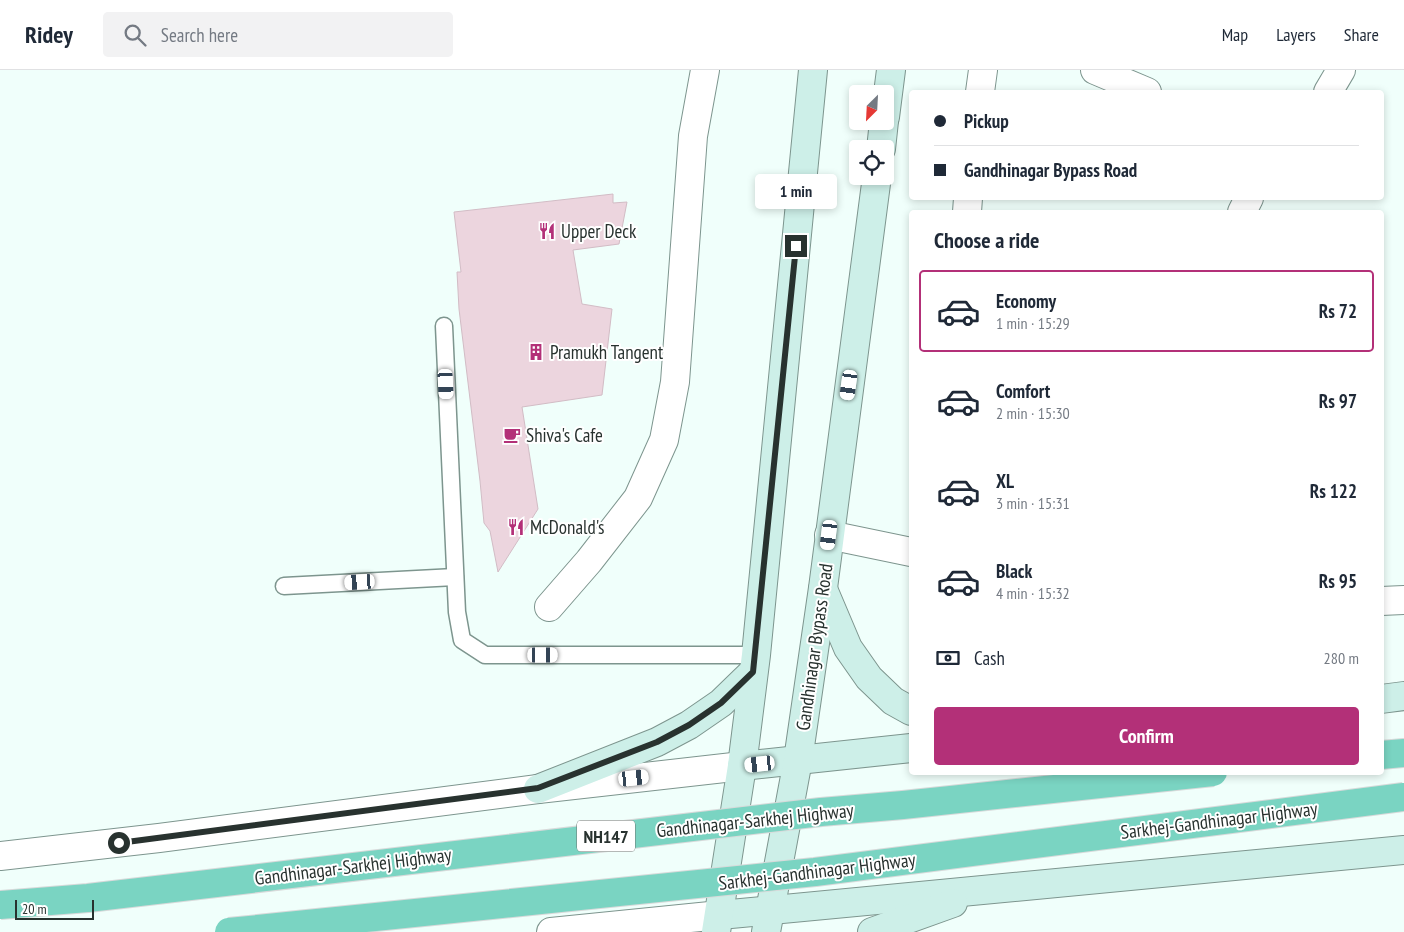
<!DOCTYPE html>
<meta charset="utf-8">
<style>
body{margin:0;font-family:"PT Sans Narrow",sans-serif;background:#f2f2f3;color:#1f2937;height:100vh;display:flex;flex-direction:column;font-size:19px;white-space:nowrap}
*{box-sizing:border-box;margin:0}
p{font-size:16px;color:#747a83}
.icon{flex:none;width:28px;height:28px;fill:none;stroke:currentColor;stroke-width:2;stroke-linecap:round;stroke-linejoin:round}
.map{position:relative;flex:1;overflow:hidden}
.panel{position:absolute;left:909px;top:140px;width:475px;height:565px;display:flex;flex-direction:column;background:#fff;border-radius:5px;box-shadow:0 2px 8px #0003}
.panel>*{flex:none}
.top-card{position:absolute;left:909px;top:20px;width:475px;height:110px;border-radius:5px;box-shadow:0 2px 8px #0003;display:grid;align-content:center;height:110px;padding:0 25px;background:#fff}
.needle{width:32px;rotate:204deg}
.tools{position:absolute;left:849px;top:15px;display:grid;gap:10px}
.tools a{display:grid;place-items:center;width:45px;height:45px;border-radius:5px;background:#fff;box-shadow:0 2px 8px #0003;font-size:25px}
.scale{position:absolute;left:15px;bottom:12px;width:79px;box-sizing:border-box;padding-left:5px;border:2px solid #28322f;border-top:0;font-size:14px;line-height:18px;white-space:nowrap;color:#28322f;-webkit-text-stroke:4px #fff;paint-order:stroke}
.end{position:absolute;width:22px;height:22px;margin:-11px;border:6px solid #28322f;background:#fff;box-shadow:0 0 0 2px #fff}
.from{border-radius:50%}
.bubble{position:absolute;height:35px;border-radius:5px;background:#fff;box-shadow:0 2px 8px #0003;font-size:16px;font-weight:600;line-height:35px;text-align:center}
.car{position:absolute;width:15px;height:30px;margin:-15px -8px;border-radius:6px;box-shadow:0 0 4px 1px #0007;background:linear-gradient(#fff 24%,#345 0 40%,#fff 0 76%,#345 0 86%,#fff 0)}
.top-card b{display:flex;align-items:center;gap:18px;height:48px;font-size:19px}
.top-card b+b{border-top:1px solid #e0e1e3}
.top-card i{width:12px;height:12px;background:#1f2937}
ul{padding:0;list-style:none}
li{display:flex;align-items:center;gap:15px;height:82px;margin:0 10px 8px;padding:0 15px;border:2px solid transparent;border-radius:5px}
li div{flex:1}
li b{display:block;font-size:19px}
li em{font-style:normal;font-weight:600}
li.on{border-color:#b33078}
li>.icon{width:45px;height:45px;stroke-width:1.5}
h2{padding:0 25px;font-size:22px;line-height:60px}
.pay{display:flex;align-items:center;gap:12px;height:55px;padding:0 25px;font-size:19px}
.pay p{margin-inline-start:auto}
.button{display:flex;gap:10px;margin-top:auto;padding:10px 25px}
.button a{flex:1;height:58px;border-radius:5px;background:#b33078;color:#fff;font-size:20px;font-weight:600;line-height:58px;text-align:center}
header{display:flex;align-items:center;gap:30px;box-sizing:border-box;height:70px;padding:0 25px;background:#fff;border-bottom:1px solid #e0e1e3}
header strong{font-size:24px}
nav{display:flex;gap:28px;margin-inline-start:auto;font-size:18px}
.search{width:350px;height:45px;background:#f2f2f3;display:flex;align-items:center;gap:12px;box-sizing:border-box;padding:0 18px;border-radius:5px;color:#747a83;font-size:19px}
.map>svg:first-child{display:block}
</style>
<header>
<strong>Ridey</strong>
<div class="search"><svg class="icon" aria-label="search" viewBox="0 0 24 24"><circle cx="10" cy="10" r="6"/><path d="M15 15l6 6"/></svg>Search here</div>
<nav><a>Map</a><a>Layers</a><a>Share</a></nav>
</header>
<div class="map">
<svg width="1404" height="862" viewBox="0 0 1404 862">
<rect width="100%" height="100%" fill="#f0fffb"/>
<!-- building -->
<path fill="#ecd5de" stroke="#d2bcc5" d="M613 124V133L627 132 619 174 573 180 582 234 612 239 602 325 522 337 538 439 498 502 490 461 484 453 480 411 459 239 457 202H461L454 142Z"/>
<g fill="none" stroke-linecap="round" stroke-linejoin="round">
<!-- service casing -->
<g stroke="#7d958e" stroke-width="19">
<g id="service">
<path d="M444 256 457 542 462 570 485 585H756"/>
<path d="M284 516 455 507"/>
</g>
</g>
<!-- minor casing -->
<g stroke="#7d958e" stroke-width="30">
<g id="minor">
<path d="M1095 0 1147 22"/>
<path d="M980 22 983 0"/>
<path d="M1328 22 1341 0"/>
<path d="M967 142 968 128"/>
<path d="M1242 142 1249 128"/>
<path d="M829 465 911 482"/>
<path d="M1381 531 1404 530"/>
<path d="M549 537 589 491 638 428 664 370 675 312 693 66 705 0"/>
</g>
</g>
<!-- tertiary casing -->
<g stroke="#7d958e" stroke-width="30">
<g id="tertiary">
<path d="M0 786 159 768 538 719 742 696"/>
<path d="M551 862 720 845"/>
</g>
</g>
<!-- secondary casing -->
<g stroke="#7d958e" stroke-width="30">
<g id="secondary">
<path d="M885 47 891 0"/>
<path d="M881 79 884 51"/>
<path d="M823 519 848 578 869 608 893 631 911 641"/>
<path d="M1381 629 1404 626"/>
<path d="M742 696 911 678"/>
<path d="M538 719 657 672 689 655 721 633 753 602"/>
<path d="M720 845 1404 780"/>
<path d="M716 862 742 696 756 585 813 0"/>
<path d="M766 862 798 690 823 518 877 106"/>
<path d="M872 862 953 833"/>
</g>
</g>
<!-- trunk casing -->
<g stroke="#d8dada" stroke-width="30">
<path id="trunk" d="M1381 685 1404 683"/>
</g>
<!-- service -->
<use href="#service" stroke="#fff" stroke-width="16"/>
<!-- minor -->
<use href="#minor" stroke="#fff" stroke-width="28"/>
<!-- tertiary -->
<use href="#tertiary" stroke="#fff" stroke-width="28"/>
<!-- secondary -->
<use href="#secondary" stroke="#cdefe8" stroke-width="28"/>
<!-- trunk -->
<use href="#trunk" stroke="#7ad4c2" stroke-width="28"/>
<!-- trunk-bridge casing -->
<g stroke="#d8dada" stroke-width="30" stroke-linecap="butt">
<g id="trunk-bridge">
<path d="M0 835 88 828 821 742 903 735 1213 702"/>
<path d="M229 862 815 802 1404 727"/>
</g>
</g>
<!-- trunk-bridge -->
<use href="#trunk-bridge" stroke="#7ad4c2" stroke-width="28"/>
</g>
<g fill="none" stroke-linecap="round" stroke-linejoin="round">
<!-- route -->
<path stroke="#28322f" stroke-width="6" d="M119 773 538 718 657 672 689 655 721 633 753 602 796 176"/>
</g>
<!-- icons -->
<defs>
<g id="restaurant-bare" transform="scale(1.35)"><path d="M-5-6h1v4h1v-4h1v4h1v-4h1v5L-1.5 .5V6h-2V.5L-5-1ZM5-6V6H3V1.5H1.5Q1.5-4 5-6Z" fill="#b33078" stroke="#fff" stroke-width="2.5" paint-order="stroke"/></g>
<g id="building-bare" transform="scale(1.35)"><path d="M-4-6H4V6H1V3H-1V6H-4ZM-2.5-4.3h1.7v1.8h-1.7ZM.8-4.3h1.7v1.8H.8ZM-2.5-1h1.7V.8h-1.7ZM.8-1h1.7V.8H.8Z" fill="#b33078" stroke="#fff" stroke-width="2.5" paint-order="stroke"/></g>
<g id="cafe-bare" transform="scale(1.35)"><path d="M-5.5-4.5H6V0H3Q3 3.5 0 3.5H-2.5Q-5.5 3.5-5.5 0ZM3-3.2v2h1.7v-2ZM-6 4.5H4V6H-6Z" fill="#b33078" stroke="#fff" stroke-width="2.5" paint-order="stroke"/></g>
</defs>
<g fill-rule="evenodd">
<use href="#restaurant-bare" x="547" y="161"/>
<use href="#building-bare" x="536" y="282"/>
<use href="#cafe-bare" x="512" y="365"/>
<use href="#restaurant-bare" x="516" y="457"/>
</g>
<g text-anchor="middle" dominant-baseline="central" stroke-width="4" stroke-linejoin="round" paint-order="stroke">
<!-- shield labels -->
<rect fill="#fff" stroke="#68706d" stroke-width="1" x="577" y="750.5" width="58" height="31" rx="4"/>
<g font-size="18" font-weight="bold" fill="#28322f">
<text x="606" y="766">NH147</text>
</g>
<!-- poi labels -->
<g font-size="19" fill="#28322f" stroke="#fff" text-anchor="start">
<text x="561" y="161">Upper Deck</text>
<text x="550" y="282">Pramukh Tangent</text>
<text x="526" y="365">Shiva's Cafe</text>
<text x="530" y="457">McDonald's</text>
</g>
<!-- street labels -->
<g font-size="19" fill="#28322f" stroke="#fff">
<text transform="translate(814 577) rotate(-82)">Gandhinagar Bypass Road</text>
<text transform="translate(755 750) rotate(-6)">Gandhinagar-Sarkhej Highway</text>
<text transform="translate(1219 750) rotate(-7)">Sarkhej-Gandhinagar Highway</text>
<text transform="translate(353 796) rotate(-7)">Gandhinagar-Sarkhej Highway</text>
<text transform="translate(817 801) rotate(-7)">Sarkhej-Gandhinagar Highway</text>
</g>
</g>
</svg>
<div class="tools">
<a><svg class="needle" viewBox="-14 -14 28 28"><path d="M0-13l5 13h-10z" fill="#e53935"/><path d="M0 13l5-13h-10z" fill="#747a83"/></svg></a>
<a><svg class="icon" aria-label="locate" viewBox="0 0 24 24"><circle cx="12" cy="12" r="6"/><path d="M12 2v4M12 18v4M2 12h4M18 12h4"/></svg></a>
</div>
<div class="scale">20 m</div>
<i class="end from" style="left:119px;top:773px"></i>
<i class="end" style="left:796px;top:176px"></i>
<div class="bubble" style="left:755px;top:104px;width:82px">1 min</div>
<i class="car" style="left:446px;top:314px;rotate:177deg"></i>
<i class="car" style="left:849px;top:315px;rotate:188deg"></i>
<i class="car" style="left:829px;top:465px;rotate:187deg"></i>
<i class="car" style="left:360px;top:512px;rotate:267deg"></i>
<i class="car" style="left:543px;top:585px;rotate:90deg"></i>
<i class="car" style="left:760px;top:694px;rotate:264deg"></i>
<i class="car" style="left:634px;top:708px;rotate:84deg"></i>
<div class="top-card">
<b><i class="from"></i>Pickup</b>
<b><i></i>Gandhinagar Bypass Road</b>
</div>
<section class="panel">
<h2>Choose a ride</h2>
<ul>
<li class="on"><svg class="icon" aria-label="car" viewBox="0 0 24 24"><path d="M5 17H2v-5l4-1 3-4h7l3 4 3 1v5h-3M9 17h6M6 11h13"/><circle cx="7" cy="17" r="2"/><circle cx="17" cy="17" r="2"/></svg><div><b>Economy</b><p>1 min · 15:29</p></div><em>Rs 72</em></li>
<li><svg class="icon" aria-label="car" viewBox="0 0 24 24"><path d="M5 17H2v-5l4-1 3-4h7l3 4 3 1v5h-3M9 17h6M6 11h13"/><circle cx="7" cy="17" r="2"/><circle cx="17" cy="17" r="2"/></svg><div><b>Comfort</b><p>2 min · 15:30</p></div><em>Rs 97</em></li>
<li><svg class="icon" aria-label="car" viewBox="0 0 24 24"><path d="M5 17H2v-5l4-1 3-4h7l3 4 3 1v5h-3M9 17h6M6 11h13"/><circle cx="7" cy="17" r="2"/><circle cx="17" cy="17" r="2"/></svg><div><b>XL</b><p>3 min · 15:31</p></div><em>Rs 122</em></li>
<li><svg class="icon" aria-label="car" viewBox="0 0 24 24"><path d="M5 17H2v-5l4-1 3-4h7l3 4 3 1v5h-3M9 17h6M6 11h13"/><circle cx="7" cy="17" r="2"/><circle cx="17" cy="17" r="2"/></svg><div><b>Black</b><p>4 min · 15:32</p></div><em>Rs 95</em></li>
</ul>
<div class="pay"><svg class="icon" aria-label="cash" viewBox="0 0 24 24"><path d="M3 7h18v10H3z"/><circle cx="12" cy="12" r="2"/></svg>Cash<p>280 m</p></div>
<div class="button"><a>Confirm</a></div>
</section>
</div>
